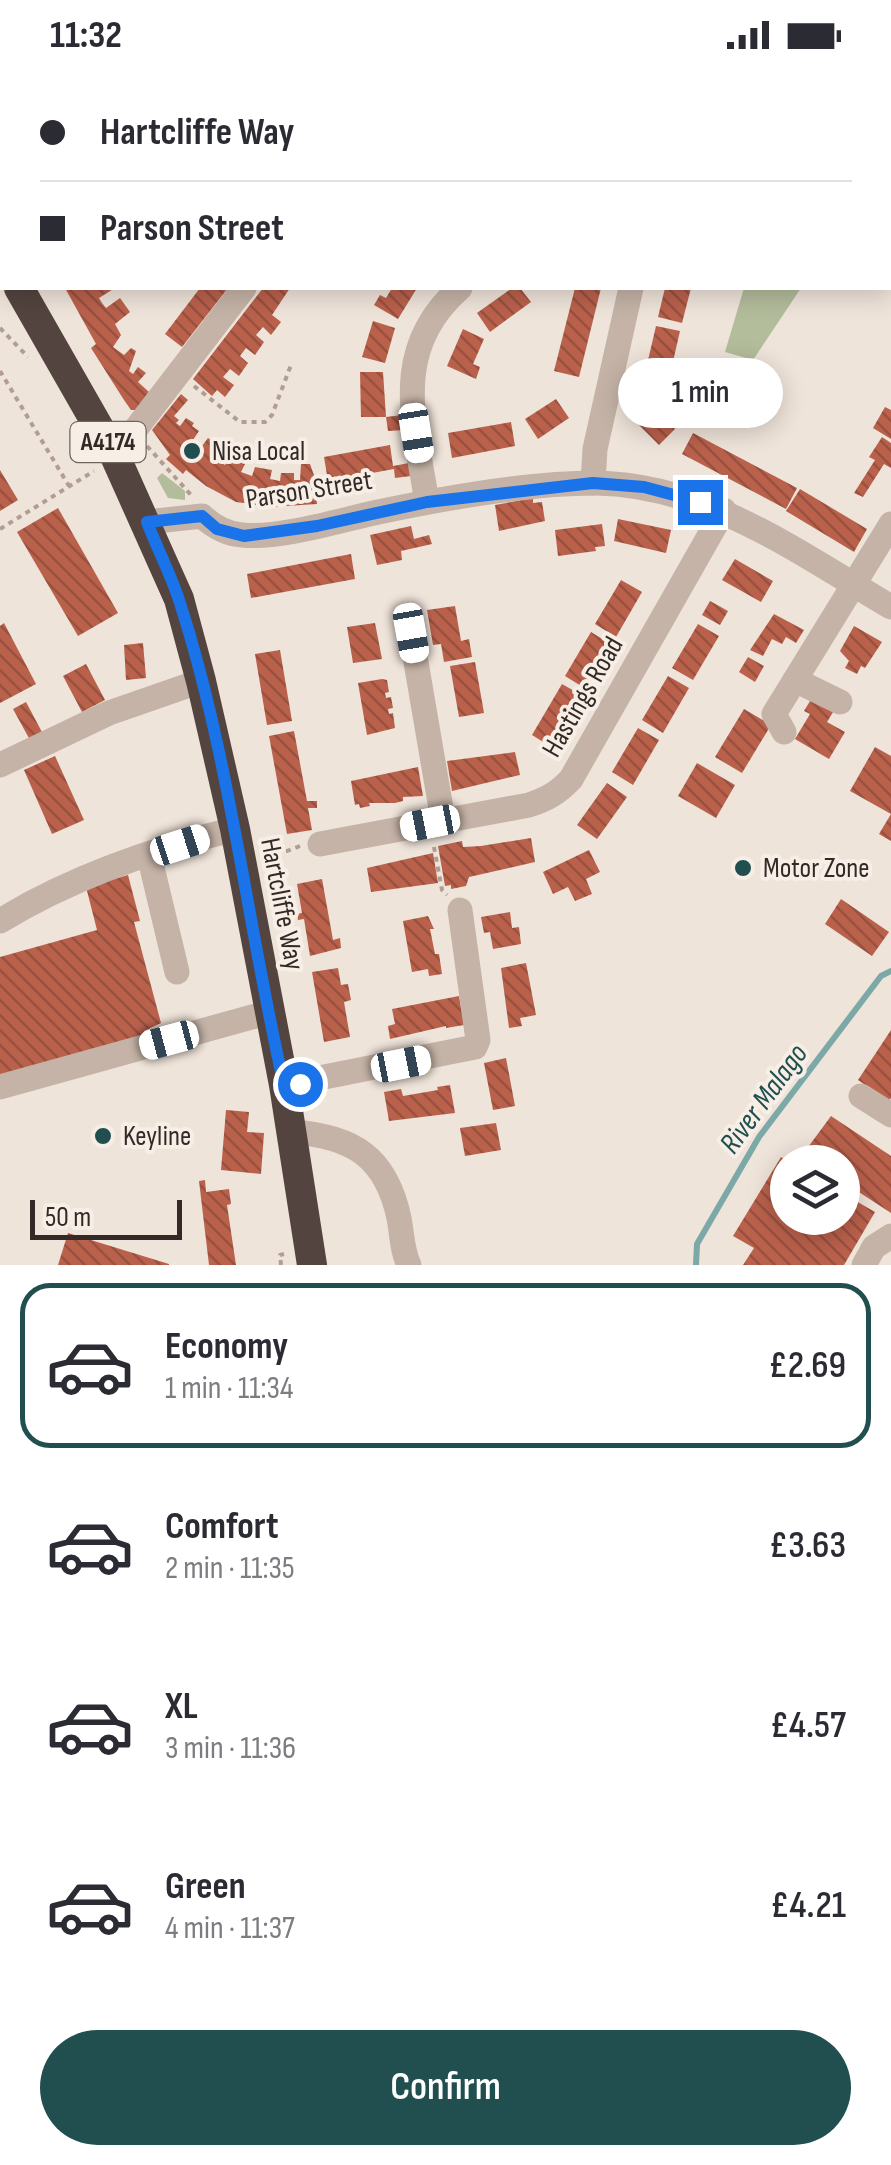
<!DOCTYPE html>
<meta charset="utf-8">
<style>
body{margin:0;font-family:"Sofia Sans Condensed",sans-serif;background:#f7f7f7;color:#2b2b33;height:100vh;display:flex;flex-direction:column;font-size:38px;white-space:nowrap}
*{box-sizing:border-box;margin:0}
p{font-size:32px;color:#7c7c81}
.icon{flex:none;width:55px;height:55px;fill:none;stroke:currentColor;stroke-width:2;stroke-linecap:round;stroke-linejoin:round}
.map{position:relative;height:1195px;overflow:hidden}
.panel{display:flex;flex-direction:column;background:#fff;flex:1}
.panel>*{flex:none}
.guide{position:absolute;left:0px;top:0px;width:892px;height:220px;box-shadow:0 5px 25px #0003;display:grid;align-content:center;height:220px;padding:0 40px;background:#fff}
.buttons{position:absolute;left:770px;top:1075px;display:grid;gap:20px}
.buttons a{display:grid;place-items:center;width:90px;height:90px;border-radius:50%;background:#fff;box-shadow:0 5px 25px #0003;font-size:50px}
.scale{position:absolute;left:30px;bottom:25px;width:152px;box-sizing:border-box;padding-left:10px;border:5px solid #332a27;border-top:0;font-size:28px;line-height:35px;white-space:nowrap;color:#332a27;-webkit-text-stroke:8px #f7eee6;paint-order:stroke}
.end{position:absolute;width:45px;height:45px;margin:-22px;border:12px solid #1a73e8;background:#fff;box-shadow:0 0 0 5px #fff}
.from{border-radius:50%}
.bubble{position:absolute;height:70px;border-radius:35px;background:#fff;box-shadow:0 5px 25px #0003;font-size:32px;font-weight:600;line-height:70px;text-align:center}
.car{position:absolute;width:30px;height:60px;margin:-30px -15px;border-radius:12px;box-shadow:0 0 8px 2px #0007;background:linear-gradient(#fff 24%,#345 0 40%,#fff 0 76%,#345 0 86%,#fff 0)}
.guide b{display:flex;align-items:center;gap:35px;height:95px;font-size:38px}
.guide b+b{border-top:2px solid #e1e1e2}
.guide i{width:25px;height:25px;background:#2b2b33}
ul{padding:18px 0 0;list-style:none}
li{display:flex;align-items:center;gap:30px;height:165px;margin:0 20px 15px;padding:0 20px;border:5px solid transparent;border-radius:30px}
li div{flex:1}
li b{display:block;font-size:38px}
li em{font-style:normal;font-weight:600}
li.selected{border-color:#214f50}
li>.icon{width:90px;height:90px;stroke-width:1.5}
.button{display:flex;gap:20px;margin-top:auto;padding:20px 40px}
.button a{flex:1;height:115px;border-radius:60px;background:#214f50;color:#fff;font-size:40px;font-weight:600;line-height:115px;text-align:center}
.status{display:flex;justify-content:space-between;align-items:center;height:70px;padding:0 50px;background:#fff;direction:ltr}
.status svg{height:28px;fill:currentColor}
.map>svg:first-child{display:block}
</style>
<div class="status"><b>11:32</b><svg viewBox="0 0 49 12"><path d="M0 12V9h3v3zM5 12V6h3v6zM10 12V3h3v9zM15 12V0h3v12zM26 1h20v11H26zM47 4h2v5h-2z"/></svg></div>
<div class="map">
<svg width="891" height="1195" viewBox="0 0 891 1195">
<defs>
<pattern id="building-back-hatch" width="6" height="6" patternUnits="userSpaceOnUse" patternTransform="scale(2.5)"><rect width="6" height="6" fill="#ba614c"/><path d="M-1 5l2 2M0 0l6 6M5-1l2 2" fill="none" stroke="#98503f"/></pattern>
</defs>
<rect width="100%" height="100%" fill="#efe4da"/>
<!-- grass -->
<g fill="#b3bc9b">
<path d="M744 218H801L753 290 725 282Z"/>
<path d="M162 403 185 421V430L168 428 157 408Z"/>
</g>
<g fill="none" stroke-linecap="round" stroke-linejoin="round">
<!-- stream -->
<path stroke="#7ca9a8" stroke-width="6" d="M696 1195 697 1174 759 1067 881 906 891 901"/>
</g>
<!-- building -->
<g fill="url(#building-back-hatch)">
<path d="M65 218H115L99 228 102 233 106 238 120 228 130 242 115 254 121 265 113 277 124 285 131 278 136 281 129 301 133 304 138 297 146 303 138 312 149 322 136 340H131L124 330 91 278 96 274Z"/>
<path d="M200 218H228L182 277 165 264Z"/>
<path d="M263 218H290L272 245 281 252 271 265 263 257 256 265 264 272 255 285 246 278 240 286 248 293 239 306 230 299 223 307 234 315 225 327 217 320 212 326 193 309Z"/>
<path d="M392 218H417L398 249 374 235 380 225 386 228Z"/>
<path d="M512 218H520L531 232 490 262 477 243Z"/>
<path d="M575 218H601L579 307 554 301Z"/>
<path d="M665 218H691L682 253 658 247Z"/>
<path d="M373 251 395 258 385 293 362 287Z"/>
<path d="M656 256 680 261 666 322 642 316Z"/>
<path d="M463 259 484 269 473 294 480 297 476 309 447 296Z"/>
<path d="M360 302H383L386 347H361Z"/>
<path d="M181 324 188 330 174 346 179 350 176 353 180 356 186 348 194 353 192 356 199 361 193 370 202 376 208 368 222 378 215 388 225 395 230 385 238 390 243 378 251 382 241 402 252 406 255 397 272 400 270 409 280 411 281 403H294V410H300L301 394H310L315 408 317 434 271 437 236 432 206 416 186 400 183 404 166 389 170 385 152 360Z"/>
<path d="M556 329 569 348 538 369 525 349Z"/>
<path d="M649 333 675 359 659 375 633 349Z"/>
<path d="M885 337 891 340V369L873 358Z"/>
<path d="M403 345 404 360 388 361 386 347Z"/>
<path d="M511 352 515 376 452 388 448 363Z"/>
<path d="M693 363 797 418 786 439 682 384Z"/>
<path d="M882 367 891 373V398L884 394 863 427 854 423 875 390 869 387Z"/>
<path d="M390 375 393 396 409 393 411 406 395 408 394 399 328 411 324 387Z"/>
<path d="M0 400 18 430 0 441Z"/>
<path d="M800 419 867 459 854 482 786 441Z"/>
<path d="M533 428V433L542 432 545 451 499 461 495 435Z"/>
<path d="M58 438 118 543 78 566 17 462Z"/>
<path d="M618 449 671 460 666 483 614 471Z"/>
<path d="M602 454 605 476 595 477 596 481 558 486 555 460Z"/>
<path d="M411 456 414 469 429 465 432 474 401 481 402 490 377 495 370 465Z"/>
<path d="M351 484 355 509 251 528 247 504Z"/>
<path d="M735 489 773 511 761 532 722 510Z"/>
<path d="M621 510 642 522 616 567 595 554Z"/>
<path d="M710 531 728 541 720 555 702 545Z"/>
<path d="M455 536 461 571 469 569 472 587 444 592 441 574 433 575 427 540Z"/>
<path d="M774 544 804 560 796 573 786 567 782 574 772 569 763 586 750 580Z"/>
<path d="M4 553 36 614 0 633V556Z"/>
<path d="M375 553 382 589 353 593 347 557Z"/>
<path d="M698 554 719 566 693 610 672 598Z"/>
<path d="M854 556 882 572 865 598 861 596 857 604 845 598 849 591 840 581Z"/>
<path d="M591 562 612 575 586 619 565 606Z"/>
<path d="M143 573 146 608 126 610 124 575Z"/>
<path d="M280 580 292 651 267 655 255 584Z"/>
<path d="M748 587 764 596 755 612 739 602Z"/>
<path d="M475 592 484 643 459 647 450 596Z"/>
<path d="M86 594 105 630 82 642 63 606Z"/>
<path d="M668 606 689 618 663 663 642 650Z"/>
<path d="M382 609 387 610 389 622 385 623 386 628 391 627 393 638 388 639 389 644 393 643 395 658 367 665 358 613Z"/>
<path d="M562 614 583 626 553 678 532 665Z"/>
<path d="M813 626 835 639 827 652 845 662 829 689 795 669 810 644 804 641Z"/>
<path d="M26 632 43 664 30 670 13 639Z"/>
<path d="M744 639 771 655 742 703 715 687Z"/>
<path d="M638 658 659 670 633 715 612 702Z"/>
<path d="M294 661 307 731H317V738H308L312 760 287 764 269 666Z"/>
<path d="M875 677 891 686V744L850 721Z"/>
<path d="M515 682 520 705 452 721 447 691Z"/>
<path d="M55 686 84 750 52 764 24 700Z"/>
<path d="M697 693 735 715 716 748 678 726Z"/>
<path d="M418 697 423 726 403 727V731L395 733H369L370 736 360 738 359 734 355 735 351 711Z"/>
<path d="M607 713 627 727 597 769 577 755Z"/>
<path d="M891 744V771L879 764Z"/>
<path d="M531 768 535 792 469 807 466 816 451 819V815L445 816 438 776 462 771 463 777 481 776Z"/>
<path d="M589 780 600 802 586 809 592 824 575 831 568 817 553 824 543 802Z"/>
<path d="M433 783 438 813 371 822 367 798Z"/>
<path d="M128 805 140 851 134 852 161 953 144 961 146 967 0 1008V887L97 860 86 817Z"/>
<path d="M322 809 333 870 340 868 341 878 310 886 304 849 298 850 297 844 302 843 297 814Z"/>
<path d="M841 829 889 862 872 886 825 854Z"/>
<path d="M510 842 512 858 519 857 521 874 493 879 490 862 484 863 481 847Z"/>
<path d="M428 846 434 859H430L435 884H439L442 904 429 906 428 899 412 902 403 851Z"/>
<path d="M526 893 536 945 520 948 522 956 509 958 501 898Z"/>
<path d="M338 898 341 915 348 914 351 930 344 932 350 967 324 972 312 902Z"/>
<path d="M459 926 464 955 446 958V956L390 969 388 956 395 954 392 939Z"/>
<path d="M891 960V1028L889 1031 858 1010Z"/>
<path d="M506 988 515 1036 493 1040 484 993Z"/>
<path d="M450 1015 455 1043 389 1051 384 1022 401 1019 403 1026 438 1020 437 1017Z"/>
<path d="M226 1040 249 1042 247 1062 264 1063 261 1104 221 1100Z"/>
<path d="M831 1046 891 1086V1143L842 1111V1092H815L803 1084Z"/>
<path d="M496 1053 501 1080 465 1086 460 1058Z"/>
<path d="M781 1087 788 1091V1148H842V1123L875 1142 844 1195H743L754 1178 733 1166Z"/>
<path d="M205 1110 206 1122 229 1119 231 1134 227 1135 236 1195H209L199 1111Z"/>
<path d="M68 1163 169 1194V1195H58Z"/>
</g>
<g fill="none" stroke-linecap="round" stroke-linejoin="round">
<!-- path -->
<g stroke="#b19d92" stroke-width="4" stroke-dasharray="5 5" stroke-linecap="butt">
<path d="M0 258 28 287"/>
<path d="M0 301 69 416"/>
<path d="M194 316 240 352H265L272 345 291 295"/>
<path d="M147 376 191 425"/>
<path d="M0 459 94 401"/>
<path d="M434 777 442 820 447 825"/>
<path d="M266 782 287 781 300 776"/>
<path d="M281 1195 280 1185 284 1184"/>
</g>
<!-- minor -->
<g stroke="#c5b3a7" stroke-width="25">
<path d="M388 2 390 0"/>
<path d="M688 2V0"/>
<path d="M115 386 244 218"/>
<path d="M593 413 595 379 631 218"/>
<path d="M427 432C414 351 390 279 460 218"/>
<path d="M147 452 202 446C214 457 226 464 242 465 276 469 335 452 369 444 439 429 524 413 595 413 706 414 799 483 891 537"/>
<path d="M411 563 443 750"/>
<path d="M795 610 840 632"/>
<path d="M784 662 774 644 891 454"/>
<path d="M0 695 109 643 201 611"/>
<path d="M320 774 529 735C547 729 558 723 571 709L724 440"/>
<path d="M149 785 177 902"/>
<path d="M0 851C72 807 153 779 235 759"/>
<path d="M284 1015 475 977 478 970 460 840"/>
<path d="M0 1017 270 942"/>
<path d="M861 1026 891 1045"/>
<path d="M292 1062C353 1066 386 1087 399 1148 402 1164 402 1181 409 1195"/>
<path d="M864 1195 874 1177 891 1166"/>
</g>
<!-- highway -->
<g stroke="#53443f" stroke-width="30">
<path d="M0 187 2 191"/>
<path d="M19 218 115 386 179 529 201 611 235 759 284 1015 312 1195"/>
</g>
</g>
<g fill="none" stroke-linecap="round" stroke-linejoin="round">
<!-- route -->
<path stroke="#1a73e8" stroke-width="12" d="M300 1014 284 1015C247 854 230 687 179 530 170 503 157 478 147 452L202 446 217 459 244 466 317 456 427 432 593 413 644 417 700 432"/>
</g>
<!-- markers -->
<g fill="#214f50" stroke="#f7eee6" stroke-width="4">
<circle cx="192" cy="381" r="10"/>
<circle cx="743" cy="798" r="10"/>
<circle cx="103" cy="1066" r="10"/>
</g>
<g text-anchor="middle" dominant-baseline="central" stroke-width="8" stroke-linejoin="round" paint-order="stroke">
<!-- shield labels -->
<rect fill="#f7eee6" stroke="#6e6560" stroke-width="2.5" x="70.5" y="352" width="75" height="40" rx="8"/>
<g font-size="25" font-weight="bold" fill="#332a27">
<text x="108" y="372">A4174</text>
</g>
<!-- poi labels -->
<g font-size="28" fill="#332a27" stroke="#f7eee6" text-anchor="start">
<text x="212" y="381">Nisa Local</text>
<text x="763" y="798">Motor Zone</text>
<text x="123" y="1066">Keyline</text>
</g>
<!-- street labels -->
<g font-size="28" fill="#332a27" stroke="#f7eee6">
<text transform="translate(309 420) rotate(-9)">Parson Street</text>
<text transform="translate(583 627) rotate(-60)">Hastings Road</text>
<text transform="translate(282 834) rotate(79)">Hartcliffe Way</text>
</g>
<!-- water labels -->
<g font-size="30" font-style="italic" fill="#214f50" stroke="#f7eee6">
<text transform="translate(764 1029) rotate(-54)">River Malago</text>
</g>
</g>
</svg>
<div class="buttons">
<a><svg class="icon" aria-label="layers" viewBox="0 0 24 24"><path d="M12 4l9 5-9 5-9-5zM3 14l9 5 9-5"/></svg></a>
</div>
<div class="scale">50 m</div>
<i class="end from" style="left:300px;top:1014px"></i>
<i class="end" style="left:700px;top:432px"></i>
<div class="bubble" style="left:618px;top:288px;width:165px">1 min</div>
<i class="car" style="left:416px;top:363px;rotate:171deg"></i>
<i class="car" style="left:411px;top:563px;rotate:170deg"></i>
<i class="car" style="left:430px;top:753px;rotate:259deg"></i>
<i class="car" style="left:180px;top:775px;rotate:72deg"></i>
<i class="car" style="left:169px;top:970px;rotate:255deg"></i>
<i class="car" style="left:401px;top:994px;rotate:79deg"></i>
<div class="guide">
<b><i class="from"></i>Hartcliffe Way</b>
<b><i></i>Parson Street</b>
</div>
</div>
<section class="panel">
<ul>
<li class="selected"><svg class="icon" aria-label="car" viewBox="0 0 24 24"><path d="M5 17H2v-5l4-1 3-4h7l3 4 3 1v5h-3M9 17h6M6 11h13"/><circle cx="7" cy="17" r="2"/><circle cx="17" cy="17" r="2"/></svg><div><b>Economy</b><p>1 min · 11:34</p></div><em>£2.69</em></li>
<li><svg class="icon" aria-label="car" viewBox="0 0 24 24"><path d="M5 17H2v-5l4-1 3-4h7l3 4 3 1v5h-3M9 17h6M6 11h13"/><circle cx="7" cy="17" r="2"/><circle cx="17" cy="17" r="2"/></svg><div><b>Comfort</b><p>2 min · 11:35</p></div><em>£3.63</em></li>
<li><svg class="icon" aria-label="car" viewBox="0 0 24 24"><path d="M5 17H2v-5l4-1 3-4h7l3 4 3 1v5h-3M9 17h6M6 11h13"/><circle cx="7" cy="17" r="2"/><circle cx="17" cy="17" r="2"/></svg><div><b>XL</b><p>3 min · 11:36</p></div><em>£4.57</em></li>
<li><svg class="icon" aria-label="car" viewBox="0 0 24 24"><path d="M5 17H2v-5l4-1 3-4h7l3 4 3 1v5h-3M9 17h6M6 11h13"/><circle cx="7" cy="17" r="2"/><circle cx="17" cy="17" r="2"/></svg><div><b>Green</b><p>4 min · 11:37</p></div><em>£4.21</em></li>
</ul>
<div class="button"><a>Confirm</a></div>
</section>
